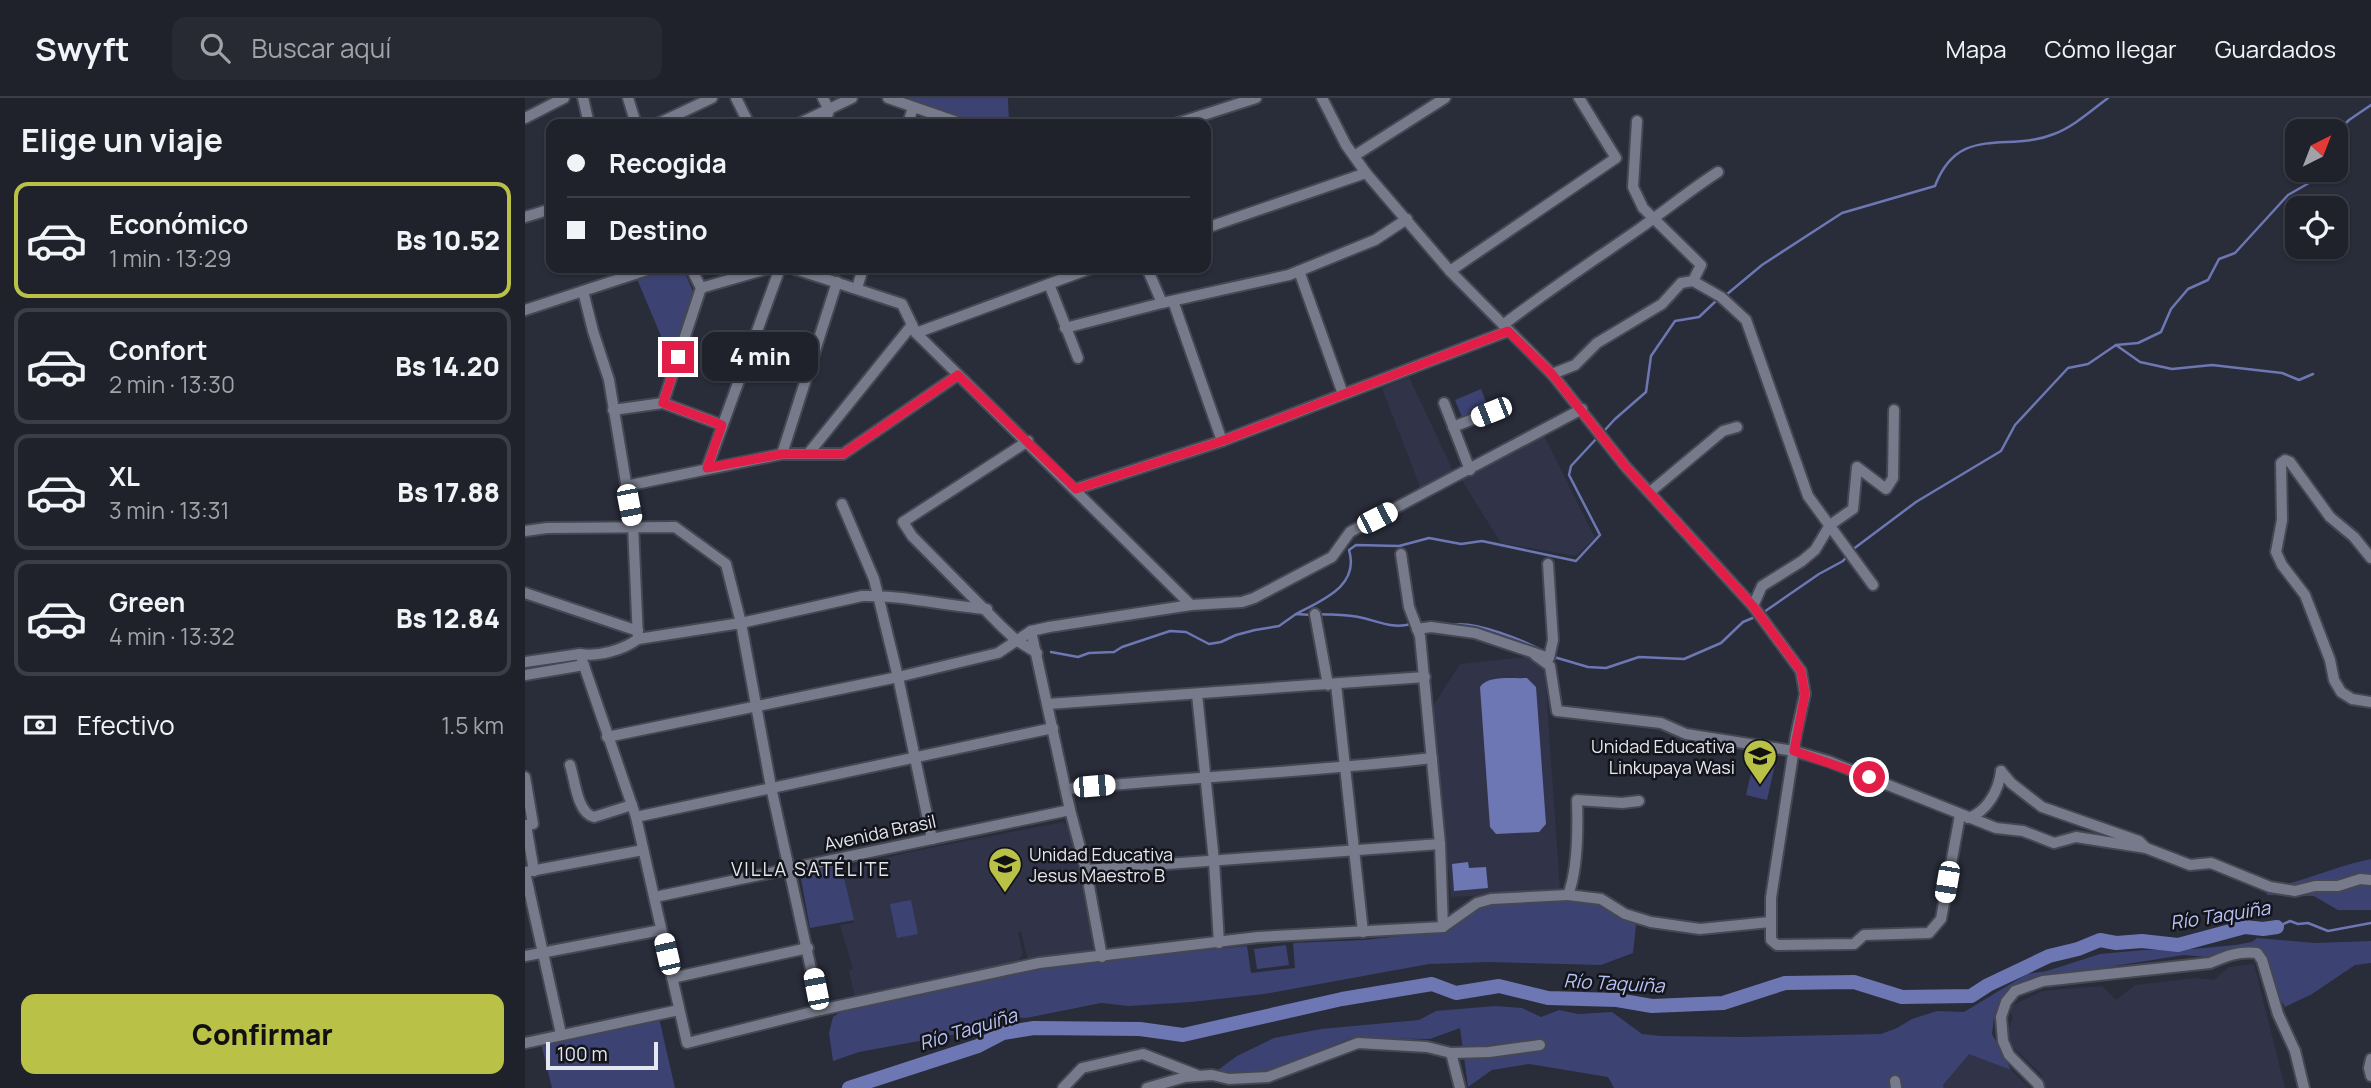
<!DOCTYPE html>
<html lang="es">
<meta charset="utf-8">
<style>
body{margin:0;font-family:Manrope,sans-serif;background:#272933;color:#f1f3f6;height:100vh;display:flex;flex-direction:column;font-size:26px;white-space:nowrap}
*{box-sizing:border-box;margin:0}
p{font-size:23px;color:#a1a3a9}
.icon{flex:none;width:38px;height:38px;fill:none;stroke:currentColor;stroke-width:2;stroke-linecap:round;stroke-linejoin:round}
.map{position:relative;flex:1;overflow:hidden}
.sheet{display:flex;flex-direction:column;background:#1f212b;width:525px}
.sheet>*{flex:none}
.banner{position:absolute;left:21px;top:21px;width:665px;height:154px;border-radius:14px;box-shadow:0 2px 5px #0004,0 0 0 2px #3c3e47;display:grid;align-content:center;height:154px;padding:0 21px;background:#1f212b}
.needle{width:46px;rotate:42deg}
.fabs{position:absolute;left:1760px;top:21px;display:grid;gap:14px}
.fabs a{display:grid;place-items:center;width:63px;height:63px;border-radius:14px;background:#1f212b;box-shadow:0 2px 5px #0004,0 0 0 2px #3c3e47;font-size:35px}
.scale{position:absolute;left:21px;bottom:18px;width:112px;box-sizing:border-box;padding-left:7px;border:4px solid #e5e7f0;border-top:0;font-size:19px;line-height:24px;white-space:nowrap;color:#e5e7f0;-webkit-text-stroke:5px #14151b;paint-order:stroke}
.end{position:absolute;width:32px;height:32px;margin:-16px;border:9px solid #e11d48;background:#fff;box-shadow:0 0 0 4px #fff}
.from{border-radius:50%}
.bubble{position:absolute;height:49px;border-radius:14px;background:#1f212b;box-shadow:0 2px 5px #0004,0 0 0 2px #3c3e47;font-size:23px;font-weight:800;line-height:49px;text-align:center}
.car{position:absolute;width:21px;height:42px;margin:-21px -10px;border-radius:9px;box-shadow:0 0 5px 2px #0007;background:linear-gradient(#fff 24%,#345 0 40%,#fff 0 76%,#345 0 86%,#fff 0)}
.banner b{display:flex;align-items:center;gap:24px;height:66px;font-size:26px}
.banner b+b{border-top:2px solid #3c3e47}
.banner i{width:18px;height:18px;background:#f1f3f6}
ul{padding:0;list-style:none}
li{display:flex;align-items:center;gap:21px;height:116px;margin:0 14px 10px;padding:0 7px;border:4px solid #3c3e47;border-radius:14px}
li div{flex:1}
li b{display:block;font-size:26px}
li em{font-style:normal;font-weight:800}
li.current{border-color:#b9c146}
li>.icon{width:63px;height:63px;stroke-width:1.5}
h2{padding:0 21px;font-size:32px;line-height:84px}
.pay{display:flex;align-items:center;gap:18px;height:77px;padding:0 21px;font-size:26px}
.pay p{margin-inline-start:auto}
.primary-button{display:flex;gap:14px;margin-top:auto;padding:14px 21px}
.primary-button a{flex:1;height:80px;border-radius:14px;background:#b9c146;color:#111;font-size:28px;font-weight:800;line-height:80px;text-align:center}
header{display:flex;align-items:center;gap:42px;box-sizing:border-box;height:98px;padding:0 35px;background:#1f212b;border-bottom:2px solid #3c3e47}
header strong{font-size:33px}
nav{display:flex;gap:38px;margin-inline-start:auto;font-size:24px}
.search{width:490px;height:63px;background:#272933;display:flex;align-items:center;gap:18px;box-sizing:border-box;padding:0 24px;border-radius:14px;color:#a1a3a9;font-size:26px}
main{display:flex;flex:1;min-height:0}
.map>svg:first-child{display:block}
</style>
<header>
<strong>Swyft</strong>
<div class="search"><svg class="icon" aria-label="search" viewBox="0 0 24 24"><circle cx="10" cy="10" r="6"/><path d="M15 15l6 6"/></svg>Buscar aquí</div>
<nav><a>Mapa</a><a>Cómo llegar</a><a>Guardados</a></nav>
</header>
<main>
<section class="sheet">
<h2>Elige un viaje</h2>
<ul>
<li class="current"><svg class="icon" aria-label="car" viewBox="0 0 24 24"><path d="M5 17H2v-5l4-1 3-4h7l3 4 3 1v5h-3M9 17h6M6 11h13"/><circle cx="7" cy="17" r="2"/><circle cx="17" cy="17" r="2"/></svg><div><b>Económico</b><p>1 min · 13:29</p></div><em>Bs 10.52</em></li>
<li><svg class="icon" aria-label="car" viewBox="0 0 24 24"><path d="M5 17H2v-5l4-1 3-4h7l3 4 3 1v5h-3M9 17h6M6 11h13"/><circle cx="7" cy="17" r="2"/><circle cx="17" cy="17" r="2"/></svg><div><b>Confort</b><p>2 min · 13:30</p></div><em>Bs 14.20</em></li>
<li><svg class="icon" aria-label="car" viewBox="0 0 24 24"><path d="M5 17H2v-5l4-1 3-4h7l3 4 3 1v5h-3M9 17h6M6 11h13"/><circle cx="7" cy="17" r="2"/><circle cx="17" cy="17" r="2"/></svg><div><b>XL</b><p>3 min · 13:31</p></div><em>Bs 17.88</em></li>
<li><svg class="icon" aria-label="car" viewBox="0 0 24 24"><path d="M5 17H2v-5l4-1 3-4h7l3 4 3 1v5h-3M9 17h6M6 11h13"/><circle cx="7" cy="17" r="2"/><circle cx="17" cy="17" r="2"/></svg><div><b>Green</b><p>4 min · 13:32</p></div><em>Bs 12.84</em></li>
</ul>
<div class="pay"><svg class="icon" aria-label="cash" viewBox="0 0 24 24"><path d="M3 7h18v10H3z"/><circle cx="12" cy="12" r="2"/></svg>Efectivo<p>1.5 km</p></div>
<div class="primary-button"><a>Confirmar</a></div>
</section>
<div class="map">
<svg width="1846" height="990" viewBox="0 0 1846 990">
<rect width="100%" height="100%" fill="#292c39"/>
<!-- built -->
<g fill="#313448">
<path d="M884 279 929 375 896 391 857 290Z"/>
<path d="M1019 338 1070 440 1051 458 976 445 936 381Z"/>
<path d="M1001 559 1012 561 1020 574 1035 793 926 799 908 608 935 566Z"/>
<path d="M538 724 544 730 569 846 567 855 503 863 496 833 493 834 498 856 493 863 330 899 324 873 328 871 315 827 329 825 317 771 380 755Z"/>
<path d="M1729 866 1760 990H1521L1517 977 1488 949 1481 935 1488 921 1484 909 1517 893 1577 888 1591 902 1610 887 1670 880 1689 882 1704 869Z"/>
<path d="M1444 955 1486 972 1505 990H1419L1418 987Z"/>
</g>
<!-- green -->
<g fill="#3c4373">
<path d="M377 0H483L484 26H455Z"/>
<path d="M146 170H158L169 196 146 262 112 181Z"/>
<path d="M956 291 963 309 937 319 930 302Z"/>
<path d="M1229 662 1250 667 1242 702 1221 697Z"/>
<path d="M1846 761V812H1813L1789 798 1742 797 1741 790C1777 785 1810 768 1846 761Z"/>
<path d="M316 767 329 822 285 830 276 781 279 774Z"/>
<path d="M386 802 393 836 372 840 365 806Z"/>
<path d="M1029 803 1076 805 1111 827 1108 855 1076 867 964 864 904 866 739 896 666 904 604 908 576 905 501 920 479 919 465 928 449 933 334 954 308 963 304 935 308 919 320 911 393 898 527 867 722 848 726 875 770 870 768 845 839 842 914 834 947 813 974 805Z"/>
<path d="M1732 840 1790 845 1846 843V865L1830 867 1787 896 1760 909 1727 851 1697 853 1682 859 1659 857 1526 878 1475 905 1469 918 1467 936 1486 972 1444 956 1418 987 1419 990H1089L1083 979 1004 966 967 972 943 989 935 930 905 941 826 940 739 976 702 978 689 975 712 958 749 940 796 931 894 922 911 913 970 908 997 910 1016 919 1034 912 1053 916 1087 914 1117 936 1136 938 1218 939 1356 936 1372 930 1387 921 1412 913 1439 914 1502 876 1522 873 1575 856 1619 852 1668 851 1710 847 1727 844Z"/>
<path d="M761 847 764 867 732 871 729 851Z"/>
<path d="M134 920 150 990H27L16 945Z"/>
</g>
<!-- water -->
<g fill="#6d77b3">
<path d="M1002 580 1011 589 1021 726 1014 734 971 736 965 729 955 589C963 577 987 581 1002 580Z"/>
<path d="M943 764 944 770 961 769 963 790 929 793 927 766Z"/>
</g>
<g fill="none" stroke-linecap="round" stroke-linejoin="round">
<!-- stream -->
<g stroke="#6d77b3" stroke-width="2.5">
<path d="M1811 35 1824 22 1846 7"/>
<path d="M1201 197 1237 167 1317 115 1410 88C1434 25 1483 55 1529 36 1548 29 1567 12 1583 0"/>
<path d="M1591 247 1615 264 1647 271 1687 267 1757 275 1774 282 1788 276"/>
<path d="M1079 333 1090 321 1121 294 1126 258 1150 223 1174 219 1192 202"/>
<path d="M1327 452 1391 404 1476 353 1490 327 1543 270 1563 266 1591 247 1613 245 1636 234 1646 211 1663 191 1683 182 1694 161 1710 155 1763 97 1784 85 1790 72"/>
<path d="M771 516C797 502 835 488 824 452L831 447 874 448 904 440 936 446 957 443 1051 463 1075 437 1044 377 1046 368 1072 340"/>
<path d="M793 516C807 517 824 516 838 520 855 524 868 531 886 526"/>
<path d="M1236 516 1294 476 1318 463 1323 457"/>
<path d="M927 527C949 522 1000 543 1020 554"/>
<path d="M526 554 553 559 564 555 589 554 597 549 645 533 661 534 684 546 696 544 711 537 730 532 754 528 771 516 787 517"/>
<path d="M1029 559 1063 569 1081 570 1114 559 1159 561 1196 545 1218 524 1230 519"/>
<path d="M1752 829 1765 823 1773 826 1783 825 1803 833 1846 825"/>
</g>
<!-- river -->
<path stroke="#6d77b3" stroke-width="14" d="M324 990 453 948 478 935 509 930 615 931 658 937 817 901 907 886 931 895 974 888 1023 900 1092 902 1127 908 1198 905 1260 885 1329 884 1377 899 1446 898 1463 887 1524 858 1553 851 1575 842 1591 845 1617 843 1653 847 1720 829 1738 831 1752 829"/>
<!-- minor casing -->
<g stroke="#454752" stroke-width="14">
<g id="minor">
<path d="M58 0 64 26"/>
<path d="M103 0 111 26"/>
<path d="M211 0 224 26"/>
<path d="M298 0 304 12 300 26"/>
<path d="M363 0 438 26"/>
<path d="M797 0 821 47 841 75 925 173 1027 276 1101 369 1228 508 1276 573 1280 596 1271 637 1249 780 1246 800V842L1252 847 1329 846 1339 837 1404 835 1416 821 1435 717"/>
<path d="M0 20 39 0"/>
<path d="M1112 23 1108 89 1118 110 1176 167 1168 183 1196 199 1221 222 1283 398 1348 487"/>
<path d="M132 26 187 0"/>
<path d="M273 26 327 0"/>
<path d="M383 26 388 9"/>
<path d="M650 26 731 0"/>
<path d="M829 58 920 0"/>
<path d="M0 119 26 111"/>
<path d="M681 130 841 75"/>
<path d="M267 170 377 206 391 235 666 507"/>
<path d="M622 170 637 205"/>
<path d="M774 173 818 296"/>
<path d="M925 173 1091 60 1054 0"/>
<path d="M524 186 553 260"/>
<path d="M176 190 245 170"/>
<path d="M332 190 338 170"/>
<path d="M58 193 68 233 84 282 108 427 113 541"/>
<path d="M648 203 697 343"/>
<path d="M0 212 128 170"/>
<path d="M978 227C1022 193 1068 163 1114 131 1141 112 1165 92 1193 74"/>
<path d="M540 230 637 205 764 177 850 142 882 121"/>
<path d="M391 235 567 170"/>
<path d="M1027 276 1050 267 1072 245 1137 206 1156 185 1168 183"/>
<path d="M138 305 176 190 166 170"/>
<path d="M919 305 945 372"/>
<path d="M88 312 138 305 197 327"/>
<path d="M928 329 966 314"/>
<path d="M503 343 378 424 387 438 476 528 491 542 512 555"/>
<path d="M257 356 312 184"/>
<path d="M283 356 387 227"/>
<path d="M182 370 255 170"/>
<path d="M101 388 257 356H318L433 277"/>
<path d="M551 391 697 343 983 233"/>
<path d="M1125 394 1198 333 1212 329"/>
<path d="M317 406 349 481 373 579 407 741"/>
<path d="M0 433 22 430 150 429 201 466 216 525 246 689 295 912"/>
<path d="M876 456 884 509 895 538 915 746 918 829"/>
<path d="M1846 460 1829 439 1805 419 1765 364 1760 362 1756 365 1757 422 1751 454 1757 467 1780 497 1805 562 1809 582 1816 594 1827 601 1846 604"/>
<path d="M0 495 113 533"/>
<path d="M1228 508 1237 488 1277 463 1290 452 1305 427 1328 411 1332 369 1361 391 1368 380 1369 312"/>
<path d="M790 516 803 587"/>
<path d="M892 531 906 529 950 535 1024 560 1028 542 1023 466"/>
<path d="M506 533 545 712 561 772 577 859"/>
<path d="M55 556 111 719 162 945 295 912 514 865 733 839 918 829 952 805 966 801 1043 797C1053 771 1053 730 1052 702L1097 705 1114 703"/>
<path d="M1010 557 1025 568 1032 613 1136 625 1161 636 1269 653 1303 663 1471 730 1498 733 1529 745 1551 739 1621 750 1665 767 1686 765 1745 789 1770 793 1790 788H1813L1835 781 1846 782"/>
<path d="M0 564 55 556C73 559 98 552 113 541L216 525 337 498C378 497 420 508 462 511"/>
<path d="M0 577 59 567"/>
<path d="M811 586 838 834"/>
<path d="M672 596 689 763 694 845"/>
<path d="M523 606 900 579"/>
<path d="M82 639 373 579 473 555 506 533 524 529 666 507 717 504 729 500 807 459 825 434 1057 311"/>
<path d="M45 667C50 682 52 715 69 719L107 707"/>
<path d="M1476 673 1486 685 1517 709 1614 743 1621 750"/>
<path d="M0 679 8 726 0 727"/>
<path d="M541 691C663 679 786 674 907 660"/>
<path d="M111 719 528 630"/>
<path d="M1443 720C1462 714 1474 692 1476 673"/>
<path d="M1 727 9 773"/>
<path d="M561 772 915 746"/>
<path d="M0 774 36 936"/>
<path d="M0 774 118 752"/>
<path d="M1043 797 1076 801 1100 816 1126 824 1175 831 1245 824"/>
<path d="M130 799 545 712"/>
<path d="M0 858 136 832"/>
<path d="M147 880 283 850"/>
<path d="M0 945 154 912"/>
<path d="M926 955 935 990"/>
<path d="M1846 961 1844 970 1846 978"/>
<path d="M1370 983 1371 990"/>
<path d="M538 990 557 970 618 956 672 977"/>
<path d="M622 990 660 979 687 977 704 981 743 979 833 945 902 949 926 955 964 954 1015 947"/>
<path d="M1514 990 1513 986 1484 957 1478 943 1476 919 1481 904 1490 893 1518 883 1685 865C1701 858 1713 853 1732 855L1737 862 1753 916 1770 953 1779 990"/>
</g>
</g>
<!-- minor -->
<use href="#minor" stroke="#777a8a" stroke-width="10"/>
</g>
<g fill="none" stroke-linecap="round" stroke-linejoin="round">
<!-- route -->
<path stroke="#e11d48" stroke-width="9" d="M153 259 138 305 197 327 182 370 257 356H318L433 277 551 391 697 343 983 233 1027 276 1101 369 1228 508 1276 573 1280 596 1269 653 1344 679"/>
</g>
<!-- icons -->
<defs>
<g id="school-pin" transform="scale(1.75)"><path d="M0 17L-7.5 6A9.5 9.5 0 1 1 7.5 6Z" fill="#b9c146" stroke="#14151b"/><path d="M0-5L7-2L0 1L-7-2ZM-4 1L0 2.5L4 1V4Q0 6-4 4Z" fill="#111"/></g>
</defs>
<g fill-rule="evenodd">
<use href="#school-pin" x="1235" y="658"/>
<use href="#school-pin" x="480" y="766"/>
</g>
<g text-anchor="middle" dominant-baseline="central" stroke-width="5" stroke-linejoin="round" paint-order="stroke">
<!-- poi labels -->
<g font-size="18" fill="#e5e7f0" stroke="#14151b" text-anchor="end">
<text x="1210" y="648">Unidad Educativa<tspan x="1210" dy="21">Linkupaya Wasi</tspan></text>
<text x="504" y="756" text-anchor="start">Unidad Educativa<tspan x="504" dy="21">Jesus Maestro B</tspan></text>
</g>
<!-- street labels -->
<g font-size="18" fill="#e5e7f0" stroke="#14151b">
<text transform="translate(355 734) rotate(-12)">Avenida Brasil</text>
</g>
<!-- neighbourhood labels -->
<g font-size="19" letter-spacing="2" fill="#e5e7f0" stroke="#14151b">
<text x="286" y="771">VILLA SATÉLITE</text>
</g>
<!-- water labels -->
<g font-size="19" font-style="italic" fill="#b8c3f7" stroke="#14151b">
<text transform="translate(1695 817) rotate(-9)">Río Taquiña</text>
<text transform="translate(1089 885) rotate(3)">Río Taquiña</text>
<text transform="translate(443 931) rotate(-17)">Río Taquiña</text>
</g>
</g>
</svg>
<div class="fabs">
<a><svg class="needle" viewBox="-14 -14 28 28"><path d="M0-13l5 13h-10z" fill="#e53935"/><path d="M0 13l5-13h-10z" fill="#a1a3a9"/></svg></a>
<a><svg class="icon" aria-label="locate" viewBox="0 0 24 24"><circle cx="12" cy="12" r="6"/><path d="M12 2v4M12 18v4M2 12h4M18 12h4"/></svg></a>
</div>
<div class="scale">100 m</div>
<i class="end from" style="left:1344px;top:679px"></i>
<i class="end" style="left:153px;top:259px"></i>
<div class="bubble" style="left:177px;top:234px;width:116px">4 min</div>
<i class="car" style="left:966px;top:314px;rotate:248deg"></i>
<i class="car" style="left:104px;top:407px;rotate:169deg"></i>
<i class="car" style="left:852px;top:420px;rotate:63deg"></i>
<i class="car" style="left:569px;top:688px;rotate:85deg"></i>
<i class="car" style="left:1422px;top:784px;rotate:190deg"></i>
<i class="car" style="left:142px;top:856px;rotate:347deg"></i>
<i class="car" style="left:291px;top:891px;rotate:349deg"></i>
<div class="banner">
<b><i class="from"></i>Recogida</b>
<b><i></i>Destino</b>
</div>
</div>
</main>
